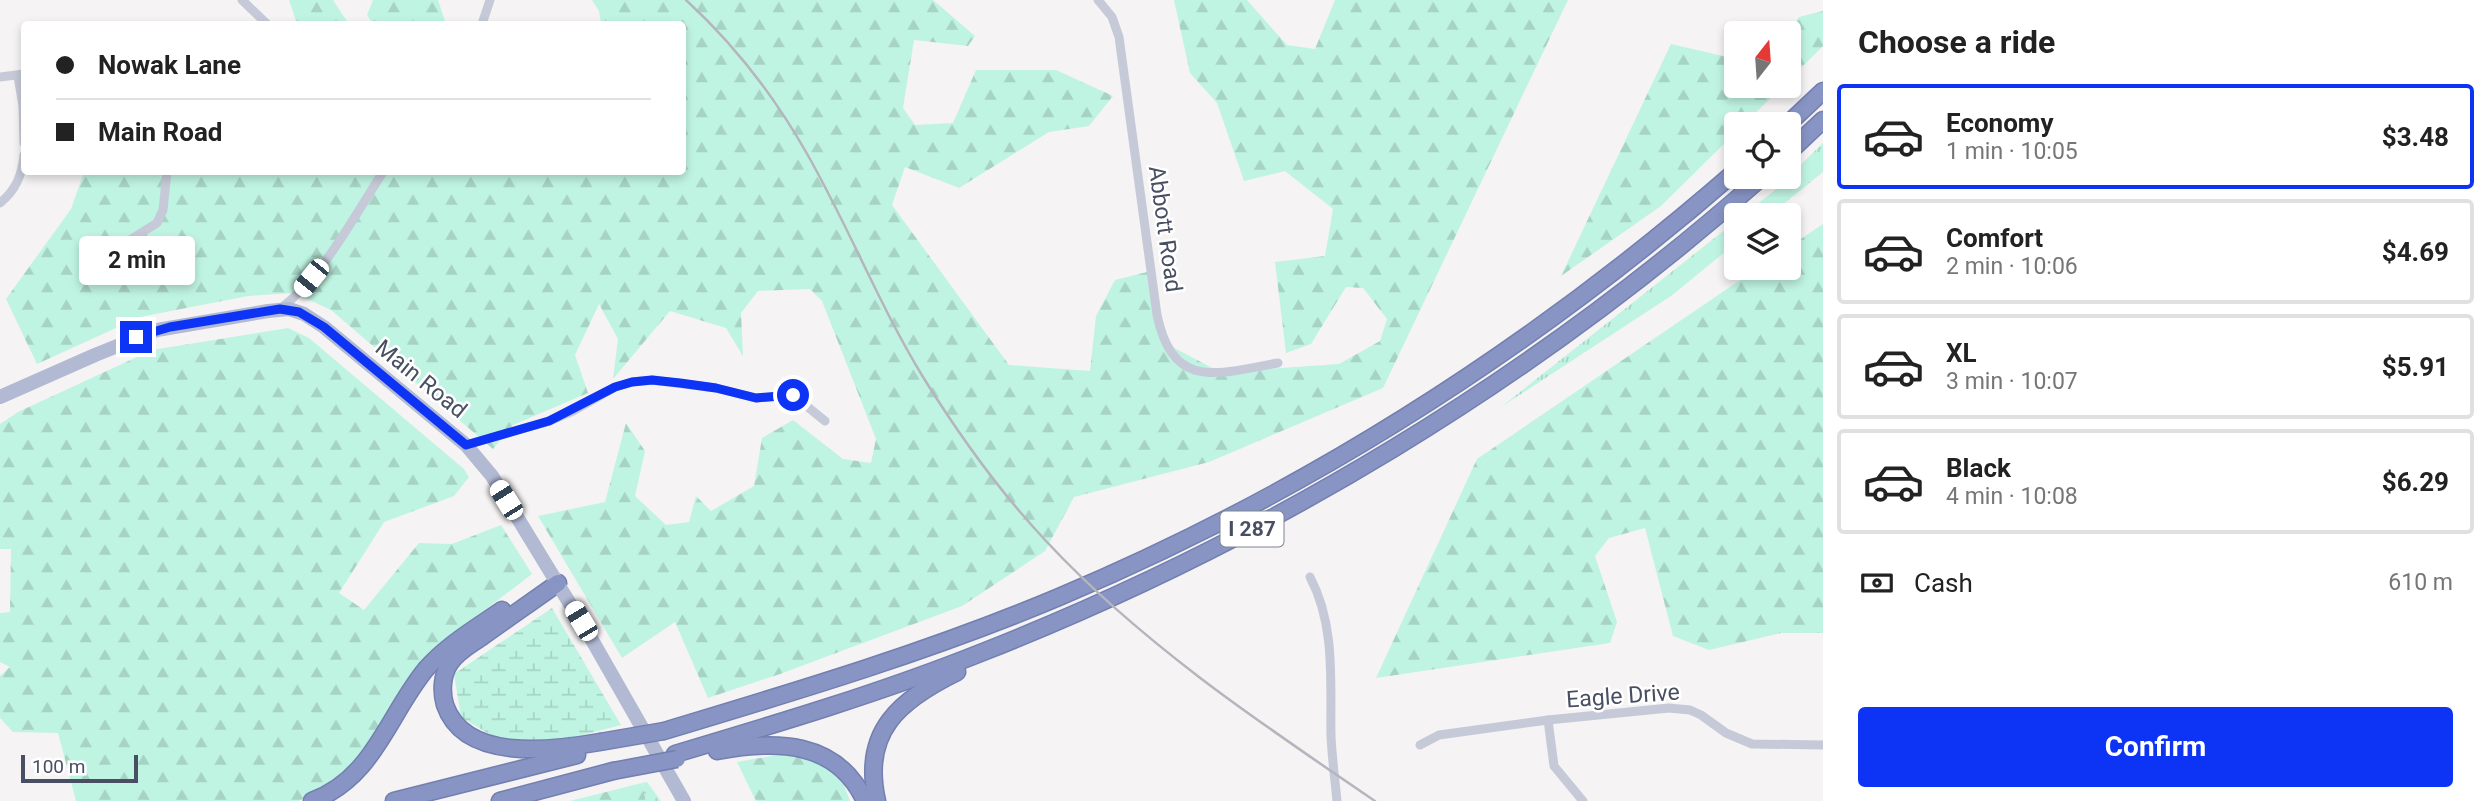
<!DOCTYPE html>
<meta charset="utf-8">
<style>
body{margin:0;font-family:Roboto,sans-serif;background:#f2f2f2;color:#222;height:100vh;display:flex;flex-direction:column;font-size:26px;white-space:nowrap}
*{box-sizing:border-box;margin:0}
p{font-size:23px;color:#767676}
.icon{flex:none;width:38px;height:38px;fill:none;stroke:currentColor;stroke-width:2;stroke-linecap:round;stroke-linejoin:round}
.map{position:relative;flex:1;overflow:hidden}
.details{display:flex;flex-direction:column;background:#fff;width:665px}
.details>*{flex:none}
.top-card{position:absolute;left:21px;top:21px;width:665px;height:154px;border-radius:7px;box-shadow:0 4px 10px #0003;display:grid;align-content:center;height:154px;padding:0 35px;background:#fff}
.needle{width:46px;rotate:17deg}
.controls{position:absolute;left:1724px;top:21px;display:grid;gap:14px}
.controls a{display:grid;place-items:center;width:77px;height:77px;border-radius:7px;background:#fff;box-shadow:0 4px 10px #0003;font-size:35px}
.scale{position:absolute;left:21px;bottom:18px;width:117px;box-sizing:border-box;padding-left:7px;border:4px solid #484f62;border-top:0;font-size:19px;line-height:24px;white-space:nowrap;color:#484f62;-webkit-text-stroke:5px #fff;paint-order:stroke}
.end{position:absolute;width:32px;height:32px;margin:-16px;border:9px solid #0d33f4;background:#fff;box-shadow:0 0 0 4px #fff}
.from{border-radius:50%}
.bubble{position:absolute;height:49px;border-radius:7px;background:#fff;box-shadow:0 4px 10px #0003;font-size:23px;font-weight:700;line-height:49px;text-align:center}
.car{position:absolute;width:21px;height:42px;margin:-21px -10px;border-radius:9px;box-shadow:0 0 5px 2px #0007;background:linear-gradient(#fff 24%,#345 0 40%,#fff 0 76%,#345 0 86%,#fff 0)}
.top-card b{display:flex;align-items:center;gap:24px;height:66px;font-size:26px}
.top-card b+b{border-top:2px solid #e0e0e0}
.top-card i{width:18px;height:18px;background:#222}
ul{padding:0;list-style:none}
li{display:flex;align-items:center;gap:21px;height:105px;margin:0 14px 10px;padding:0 21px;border:4px solid #e0e0e0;border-radius:7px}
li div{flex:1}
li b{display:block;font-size:26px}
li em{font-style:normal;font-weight:700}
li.active{border-color:#0d33f4}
li>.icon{width:63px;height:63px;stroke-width:1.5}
h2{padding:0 35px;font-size:32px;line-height:84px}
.pay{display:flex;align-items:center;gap:18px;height:77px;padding:0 35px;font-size:26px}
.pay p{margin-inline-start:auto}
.cta{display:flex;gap:14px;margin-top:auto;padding:14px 35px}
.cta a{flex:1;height:80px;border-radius:7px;background:#0d33f4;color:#fff;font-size:28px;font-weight:700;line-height:80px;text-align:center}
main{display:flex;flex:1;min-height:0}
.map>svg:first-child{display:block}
</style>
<main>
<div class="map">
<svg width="1823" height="801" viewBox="0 0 1823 801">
<defs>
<pattern id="grass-tufts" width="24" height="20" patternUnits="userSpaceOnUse" patternTransform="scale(1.75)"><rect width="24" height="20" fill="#c0f4e2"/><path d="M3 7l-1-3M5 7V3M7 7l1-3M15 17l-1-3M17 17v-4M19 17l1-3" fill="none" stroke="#a6d3c4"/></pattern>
<pattern id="forest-firs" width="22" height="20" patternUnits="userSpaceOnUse" patternTransform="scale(1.75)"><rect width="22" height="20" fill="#c0f4e2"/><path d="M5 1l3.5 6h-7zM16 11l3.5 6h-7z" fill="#a6d3c4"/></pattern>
<pattern id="wetland-marsh" width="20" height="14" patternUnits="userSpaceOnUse" patternTransform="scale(1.75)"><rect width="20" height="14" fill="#c0f4e2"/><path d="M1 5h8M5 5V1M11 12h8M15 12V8" fill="none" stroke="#a6d3c4"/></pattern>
</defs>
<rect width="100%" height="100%" fill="#f5f3f3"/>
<!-- grass -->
<g fill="url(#grass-tufts)">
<path d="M1823 143V172L1770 215H1743L1774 191Z"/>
<path d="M1736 221V243L1671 296 1501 407Z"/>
</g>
<!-- forest -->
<g fill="url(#forest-firs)">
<path d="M289 0H333L348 23 297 24Z"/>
<path d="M373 0H438L446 24H373L367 15Z"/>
<path d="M592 0H933L975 36 968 46 914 40 903 108 915 125 953 123 976 70H1056L1113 96 1089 126 1049 132 959 188 905 167 892 205 1009 365 1090 371 1096 316 1115 280 1151 271 1163 342 1220 372 1339 364 1380 341 1387 319 1363 288 1346 287 1311 344 1286 353 1275 262 1325 256 1333 209 1285 171 1244 181 1217 103 1190 73 1174 0H1247L1287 45 1315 49 1335 0H1568L1383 388 1209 462 1074 497 1045 551 962 606 780 674 708 698 675 622 622 658 538 516 605 502 626 423 645 451 635 496 666 525 689 522 696 496 711 511 754 486 762 438 793 420 843 459 871 463 876 439 822 301 810 289 758 291 741 313 743 356 726 328 670 311 613 379 618 339 599 304 575 355 588 393 513 425 493 449 331 310 294 293 248 296 140 317 37 364 6 299 71 209 84 172H682V24H601L599 11Z"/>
<path d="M1823 11V46L1789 80 1788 33 1799 17Z"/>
<path d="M1671 44 1736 59V86H1783L1744 124H1736V132L1661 206 1561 276Z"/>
<path d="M1823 224V633H1781L1709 650 1673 636 1645 528 1609 538 1595 556 1617 622 1610 643 1376 678 1477 459 1758 268H1788L1789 247Z"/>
<path d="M288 328 309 338 464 469 469 477 454 496 384 522 339 593 364 610 419 543 452 544 501 525 532 574 442 643 372 742 350 766 323 787 299 801H76L58 733 13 732 0 718V676L10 667 0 662V613L10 612 11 549H0V424L18 412 152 350Z"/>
<path d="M795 752 840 775 850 801H756L737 762Z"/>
<path d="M642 783 646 801H570Z"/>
</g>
<!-- wetland -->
<g fill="url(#wetland-marsh)">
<path d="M552 608 621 725 544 745 499 740 461 717 454 674Z"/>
<path d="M647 782 661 801H646L642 783Z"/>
</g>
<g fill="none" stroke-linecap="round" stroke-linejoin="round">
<!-- motorway casing -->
<g stroke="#727fb0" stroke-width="19">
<g id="motorway">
<path d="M1788 124 1823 91"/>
<path d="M1788 153 1823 120"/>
<path d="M558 583C533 601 508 618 483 636 472 644 458 651 450 663 442 675 441 691 445 705 465 763 554 750 600 742"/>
<path d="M664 731C797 691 931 651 1059 597 1306 493 1534 347 1736 171"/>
<path d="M717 751C775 740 837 740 865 801"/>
<path d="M675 754C779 723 883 692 983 652 1267 540 1533 380 1762 177"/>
<path d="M312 801C374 778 388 715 426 669 447 645 476 628 502 610"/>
<path d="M394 801 577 755"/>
<path d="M500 801 613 771"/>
<path d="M877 801C861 731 900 700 957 672"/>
</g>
</g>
<!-- minor -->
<g stroke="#c6cad8" stroke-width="9">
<path d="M242 0 267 24"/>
<path d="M1098 0 1112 17 1119 37 1157 315C1173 392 1219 373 1278 363"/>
<path d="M482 24 490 0"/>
<path d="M18 76 23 106 24 143"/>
<path d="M0 77 24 74"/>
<path d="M0 203C16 190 22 175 24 155"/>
<path d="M90 265 157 223 163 210 167 172"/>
<path d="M280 309C324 275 353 218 383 172"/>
<path d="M466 445 549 421 573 411 615 387 632 382 652 380 716 388 756 398 793 395 825 421"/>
<path d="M1310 577C1336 626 1330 683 1331 736 1332 758 1335 780 1337 801"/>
<path d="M1548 720 1554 766 1583 801"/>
<path d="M1420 745 1439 735 1548 720 1669 708 1690 710 1701 715 1726 733 1752 744 1823 745"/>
</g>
<!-- primary -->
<path stroke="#b1b9d3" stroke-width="14" d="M0 397 95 355 157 330 268 311 289 309 304 314 324 327 466 445 492 476 592 640 684 801"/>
<!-- motorway -->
<use href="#motorway" stroke="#8794c4" stroke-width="16"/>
<!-- rail -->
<path stroke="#b4b5bd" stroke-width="2.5" d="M686 0C734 44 774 96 806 152 848 225 879 305 923 377 959 435 999 491 1046 541 1141 643 1260 723 1375 801"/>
<!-- motorway-bridge casing -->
<g stroke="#727fb0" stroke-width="19" stroke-linecap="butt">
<g id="motorway-bridge">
<path d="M600 742 664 731"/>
<path d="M613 771 677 759"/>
</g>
</g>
<!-- motorway-bridge -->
<use href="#motorway-bridge" stroke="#8794c4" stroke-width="16"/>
</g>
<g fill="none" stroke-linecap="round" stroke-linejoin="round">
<!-- route -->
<path stroke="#0d33f4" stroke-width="9" d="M136 337 170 327 280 309 299 312 324 327 466 445 549 421 615 387 632 382 652 380 680 383 716 388 756 398 793 395"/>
</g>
<g text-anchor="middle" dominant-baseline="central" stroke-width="5" stroke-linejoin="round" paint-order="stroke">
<!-- shield labels -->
<rect fill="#fff" stroke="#7f8491" stroke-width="2" x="1220.5" y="511.5" width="63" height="35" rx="5"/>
<g font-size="21" font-weight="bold" fill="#484f62">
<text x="1252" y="529">I 287</text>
</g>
<!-- street labels -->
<g font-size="23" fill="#484f62" stroke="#fff">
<text transform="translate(1165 229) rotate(82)">Abbott Road</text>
<text transform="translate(421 379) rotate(39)">Main Road</text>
<text transform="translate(1623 696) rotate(-4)">Eagle Drive</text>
</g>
</g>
</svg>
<div class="controls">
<a><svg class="needle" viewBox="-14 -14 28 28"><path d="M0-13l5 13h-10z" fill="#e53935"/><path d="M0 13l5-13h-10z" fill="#767676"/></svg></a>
<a><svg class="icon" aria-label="locate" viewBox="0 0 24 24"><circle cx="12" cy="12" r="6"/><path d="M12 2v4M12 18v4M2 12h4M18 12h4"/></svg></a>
<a><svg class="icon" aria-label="layers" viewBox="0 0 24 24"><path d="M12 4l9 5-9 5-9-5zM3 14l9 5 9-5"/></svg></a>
</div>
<div class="scale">100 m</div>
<i class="end from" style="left:793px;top:395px"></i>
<i class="end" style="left:136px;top:337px"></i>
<div class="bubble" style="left:79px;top:236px;width:116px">2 min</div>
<i class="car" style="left:311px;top:278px;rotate:219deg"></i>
<i class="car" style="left:506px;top:500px;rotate:328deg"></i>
<i class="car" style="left:581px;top:621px;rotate:329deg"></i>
<div class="top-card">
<b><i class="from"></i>Nowak Lane</b>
<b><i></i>Main Road</b>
</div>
</div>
<section class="details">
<h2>Choose a ride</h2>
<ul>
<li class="active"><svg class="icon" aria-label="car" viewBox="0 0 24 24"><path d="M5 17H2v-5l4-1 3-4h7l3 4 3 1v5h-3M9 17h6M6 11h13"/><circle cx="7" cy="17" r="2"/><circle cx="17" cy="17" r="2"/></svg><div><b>Economy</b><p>1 min · 10:05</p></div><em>$3.48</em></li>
<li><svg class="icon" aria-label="car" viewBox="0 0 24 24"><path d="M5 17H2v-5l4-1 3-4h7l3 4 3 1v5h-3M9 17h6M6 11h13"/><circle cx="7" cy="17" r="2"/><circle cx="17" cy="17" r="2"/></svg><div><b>Comfort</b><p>2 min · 10:06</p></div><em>$4.69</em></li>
<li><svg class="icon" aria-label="car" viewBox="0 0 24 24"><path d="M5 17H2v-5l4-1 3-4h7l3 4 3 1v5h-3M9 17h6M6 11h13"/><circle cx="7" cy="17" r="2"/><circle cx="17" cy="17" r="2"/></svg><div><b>XL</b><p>3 min · 10:07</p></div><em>$5.91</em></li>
<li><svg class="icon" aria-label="car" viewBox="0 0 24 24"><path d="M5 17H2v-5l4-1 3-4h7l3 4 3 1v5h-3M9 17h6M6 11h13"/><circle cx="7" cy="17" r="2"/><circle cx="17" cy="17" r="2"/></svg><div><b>Black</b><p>4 min · 10:08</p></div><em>$6.29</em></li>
</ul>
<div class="pay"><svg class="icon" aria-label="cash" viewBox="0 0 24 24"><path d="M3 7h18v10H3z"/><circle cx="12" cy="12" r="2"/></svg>Cash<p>610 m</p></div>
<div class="cta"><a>Confirm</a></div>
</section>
</main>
